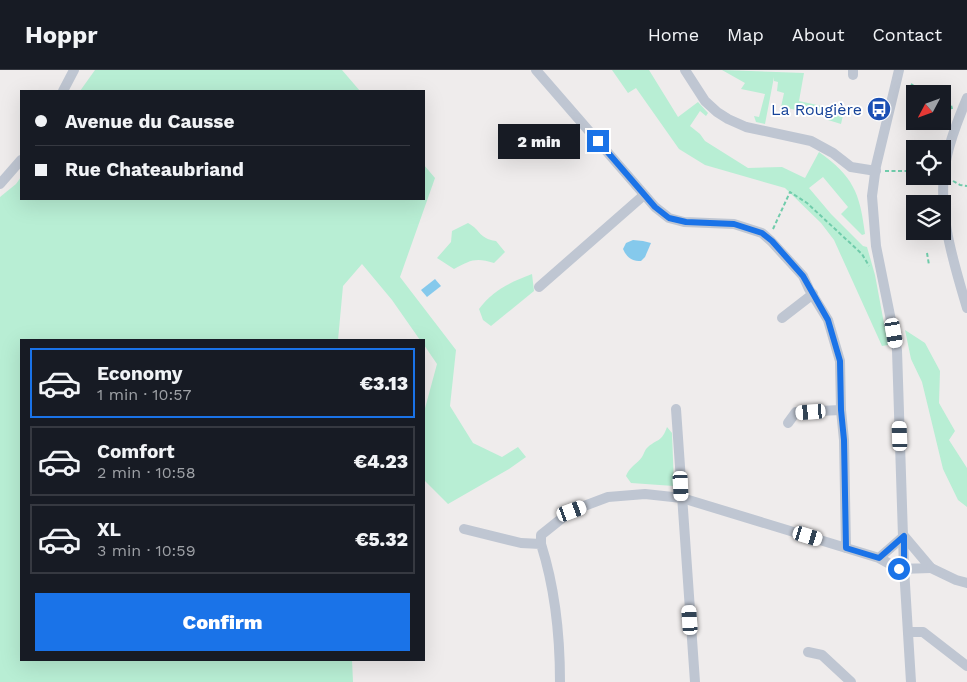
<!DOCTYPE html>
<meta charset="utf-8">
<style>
body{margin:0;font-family:"Work Sans",sans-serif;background:#242831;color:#f1f3f6;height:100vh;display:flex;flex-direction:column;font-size:19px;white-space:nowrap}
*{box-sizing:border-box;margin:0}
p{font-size:16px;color:#9ea1a6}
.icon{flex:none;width:28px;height:28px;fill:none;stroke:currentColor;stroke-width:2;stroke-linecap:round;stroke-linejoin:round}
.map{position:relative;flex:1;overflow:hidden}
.sheet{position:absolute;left:20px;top:269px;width:405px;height:322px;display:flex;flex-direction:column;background:#171b24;border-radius:0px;box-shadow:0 5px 20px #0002}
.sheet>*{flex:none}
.hud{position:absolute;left:20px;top:20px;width:405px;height:110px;border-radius:0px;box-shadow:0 5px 20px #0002;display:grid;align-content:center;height:110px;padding:0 15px;background:#171b24}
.needle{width:32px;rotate:229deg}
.buttons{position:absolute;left:906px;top:15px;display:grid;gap:10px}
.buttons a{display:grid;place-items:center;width:45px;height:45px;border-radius:0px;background:#171b24;box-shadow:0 5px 20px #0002;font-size:25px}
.end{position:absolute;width:22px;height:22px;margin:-11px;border:6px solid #1a73e8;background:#fff;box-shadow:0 0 0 2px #fff}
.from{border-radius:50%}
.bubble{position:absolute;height:35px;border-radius:0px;background:#171b24;box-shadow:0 5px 20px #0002;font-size:16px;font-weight:800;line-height:35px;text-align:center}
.car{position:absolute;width:15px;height:30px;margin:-15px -8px;border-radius:6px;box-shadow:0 0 4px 1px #0007;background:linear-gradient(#fff 24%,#345 0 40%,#fff 0 76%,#345 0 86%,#fff 0)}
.hud b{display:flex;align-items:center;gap:18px;height:48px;font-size:19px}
.hud b+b{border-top:1px solid #363941}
.hud i{width:12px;height:12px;background:#f1f3f6}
ul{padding:9px 0 0;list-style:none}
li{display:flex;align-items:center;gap:15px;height:70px;margin:0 10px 8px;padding:0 5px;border:2px solid #363941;border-radius:0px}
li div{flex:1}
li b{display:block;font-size:19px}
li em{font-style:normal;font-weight:800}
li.active{border-color:#1a73e8}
li>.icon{width:45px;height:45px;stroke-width:1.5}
.primary-button{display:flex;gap:10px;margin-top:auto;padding:10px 15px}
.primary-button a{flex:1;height:58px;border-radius:0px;background:#1a73e8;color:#fff;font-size:20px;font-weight:800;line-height:58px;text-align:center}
header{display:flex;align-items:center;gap:30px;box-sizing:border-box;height:70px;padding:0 25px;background:#171b24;border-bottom:1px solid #363941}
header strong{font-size:24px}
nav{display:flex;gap:28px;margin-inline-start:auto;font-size:18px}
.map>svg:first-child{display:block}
</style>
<header>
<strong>Hoppr</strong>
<nav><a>Home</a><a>Map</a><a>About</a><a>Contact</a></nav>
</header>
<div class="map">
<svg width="967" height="612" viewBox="0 0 967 612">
<rect width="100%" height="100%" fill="#efecec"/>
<!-- green -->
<g fill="#b8eed4">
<path d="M95 0H342L360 21H80Z"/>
<path d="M612 0H649L678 47 698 32 708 43 706 46 700 41 690 56 700 64 705 71 748 98 782 97 805 108 819 82C853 106 860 123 865 164L862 165 841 144 848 137 823 107 809 118 831 144 863 176 867 177 875 205 888 275 882 276 834 170 821 153 785 118 705 95 679 79 636 18 628 23Z"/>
<path d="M722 0 804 3 799 31 844 41 841 54 828 50V48L808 42 796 46 797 40 781 37 784 23 777 21 778 12 774 11V7L765 54 756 52 754 46 759 47 765 24 741 19 745 13Z"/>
<path d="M424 95 435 108 400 207 456 280 450 336 473 373 502 387 518 377 526 387 509 399 448 434 424 410V342L437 294 424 275V270H420L392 230 362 194 343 216 338 270H21V590H352L353 612H0V127L16 114 21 107V129H424Z"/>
<path d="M468 153C482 161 478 168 496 171L505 182 494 193C476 187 470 190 454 199L437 188 451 172 452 161Z"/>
<path d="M532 204 534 221 491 256 483 250 479 239C493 220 511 212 532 204Z"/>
<path d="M905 260 925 273 940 301 939 333 955 361 949 370 967 398V437L958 430 943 399 922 312 911 289Z"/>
<path d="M667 357 672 363 674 416 631 413 626 406C629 397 637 394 642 387 644 384 645 379 648 377 657 369 662 372 667 357Z"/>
</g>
<!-- water -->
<g fill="#85c9ec">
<path d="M633 170 643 171 651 173 645 187 641 191C632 191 627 188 623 179L626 173Z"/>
<path d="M435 209 441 216 427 227 421 220Z"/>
</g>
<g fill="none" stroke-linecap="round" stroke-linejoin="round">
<!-- path -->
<g stroke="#70ccab" stroke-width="2" stroke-dasharray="4 2.5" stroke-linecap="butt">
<path d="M911 14 917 18 925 19"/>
<path d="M942 42 948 35H951L952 39"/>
<path d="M885 101H915"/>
<path d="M953 111 960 115 967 116"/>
<path d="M773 159 790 122 807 133 862 184 869 196"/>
<path d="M927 183 929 195"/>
</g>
<!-- minor -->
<g stroke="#bfc6d2" stroke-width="10">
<path d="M536 0 655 137 669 148 684 152 734 154 762 163 771 171 803 206 809 219 828 250 840 291 841 340 844 370 846 478"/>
<path d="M685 0 705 31 717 42 728 49 746 57 811 71 833 83 851 97 876 101"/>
<path d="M899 0 876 96 872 126 876 176 897 280 904 498 911 612"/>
<path d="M853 5V0"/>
<path d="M63 21 74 0"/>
<path d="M967 28C959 47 951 67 947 86 935 135 953 191 967 238"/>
<path d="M0 114 21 90"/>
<path d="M539 217 644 125"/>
<path d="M782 248 813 224"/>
<path d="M676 339 695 612"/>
<path d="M788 353 796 342 841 340"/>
<path d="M464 459 521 473 541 474C555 518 560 566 560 612"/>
<path d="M541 474V465L571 441 608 427 645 424 682 428 879 488 899 499 931 498 904 466 879 488"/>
<path d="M931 498 956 510 967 513"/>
<path d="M908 562H923L967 596"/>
<path d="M808 582 822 585 851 612"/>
</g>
</g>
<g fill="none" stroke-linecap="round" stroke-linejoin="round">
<!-- route -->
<path stroke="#1a73e8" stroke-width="6" d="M598 71 655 137 669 148 686 152 734 154 762 163 772 171 803 206 828 250 840 291 841 340 844 370 846 478 879 488 904 466V498L899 499"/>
</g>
<!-- icons -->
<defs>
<g id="bus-disc" transform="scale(1.25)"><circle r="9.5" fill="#1a4fb4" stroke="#fff"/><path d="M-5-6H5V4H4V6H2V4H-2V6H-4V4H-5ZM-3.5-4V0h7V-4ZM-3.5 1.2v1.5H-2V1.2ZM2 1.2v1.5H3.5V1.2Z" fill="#fff"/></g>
</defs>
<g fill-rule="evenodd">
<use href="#bus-disc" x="879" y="39"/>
</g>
<g text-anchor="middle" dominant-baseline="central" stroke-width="4" stroke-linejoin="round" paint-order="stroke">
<!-- transit labels -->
<g font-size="16" fill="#164399" stroke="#fff" text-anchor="end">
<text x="862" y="39">La Rougière</text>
</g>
</g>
</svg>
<div class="buttons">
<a><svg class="needle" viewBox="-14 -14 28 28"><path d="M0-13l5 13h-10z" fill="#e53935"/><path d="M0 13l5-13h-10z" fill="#9ea1a6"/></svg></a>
<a><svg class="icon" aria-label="locate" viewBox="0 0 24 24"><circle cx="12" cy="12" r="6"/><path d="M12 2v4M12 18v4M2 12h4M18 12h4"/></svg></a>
<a><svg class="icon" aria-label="layers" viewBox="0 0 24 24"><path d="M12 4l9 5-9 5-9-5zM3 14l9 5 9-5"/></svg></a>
</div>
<i class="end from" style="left:899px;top:499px"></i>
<i class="end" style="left:598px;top:71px"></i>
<div class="bubble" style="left:498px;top:54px;width:82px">2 min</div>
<i class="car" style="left:894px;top:263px;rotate:170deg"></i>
<i class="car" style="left:811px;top:342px;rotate:266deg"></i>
<i class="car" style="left:900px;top:366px;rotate:358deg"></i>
<i class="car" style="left:681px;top:416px;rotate:177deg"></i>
<i class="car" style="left:572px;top:441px;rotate:70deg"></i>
<i class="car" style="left:808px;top:466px;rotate:107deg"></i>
<i class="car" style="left:690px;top:550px;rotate:356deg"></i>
<div class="hud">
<b><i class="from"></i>Avenue du Causse</b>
<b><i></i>Rue Chateaubriand</b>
</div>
<section class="sheet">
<ul>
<li class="active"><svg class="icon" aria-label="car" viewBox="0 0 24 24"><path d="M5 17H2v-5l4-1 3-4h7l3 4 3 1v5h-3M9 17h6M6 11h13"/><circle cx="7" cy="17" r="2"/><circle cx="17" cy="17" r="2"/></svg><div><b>Economy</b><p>1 min · 10:57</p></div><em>€3.13</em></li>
<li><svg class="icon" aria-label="car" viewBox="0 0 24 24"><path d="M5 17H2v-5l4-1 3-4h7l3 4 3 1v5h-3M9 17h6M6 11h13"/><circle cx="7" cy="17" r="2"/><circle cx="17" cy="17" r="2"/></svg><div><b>Comfort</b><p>2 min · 10:58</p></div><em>€4.23</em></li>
<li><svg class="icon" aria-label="car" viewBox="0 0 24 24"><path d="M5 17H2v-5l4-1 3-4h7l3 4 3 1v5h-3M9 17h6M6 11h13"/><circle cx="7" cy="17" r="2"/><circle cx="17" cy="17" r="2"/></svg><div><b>XL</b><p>3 min · 10:59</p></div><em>€5.32</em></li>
</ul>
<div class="primary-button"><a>Confirm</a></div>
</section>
</div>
